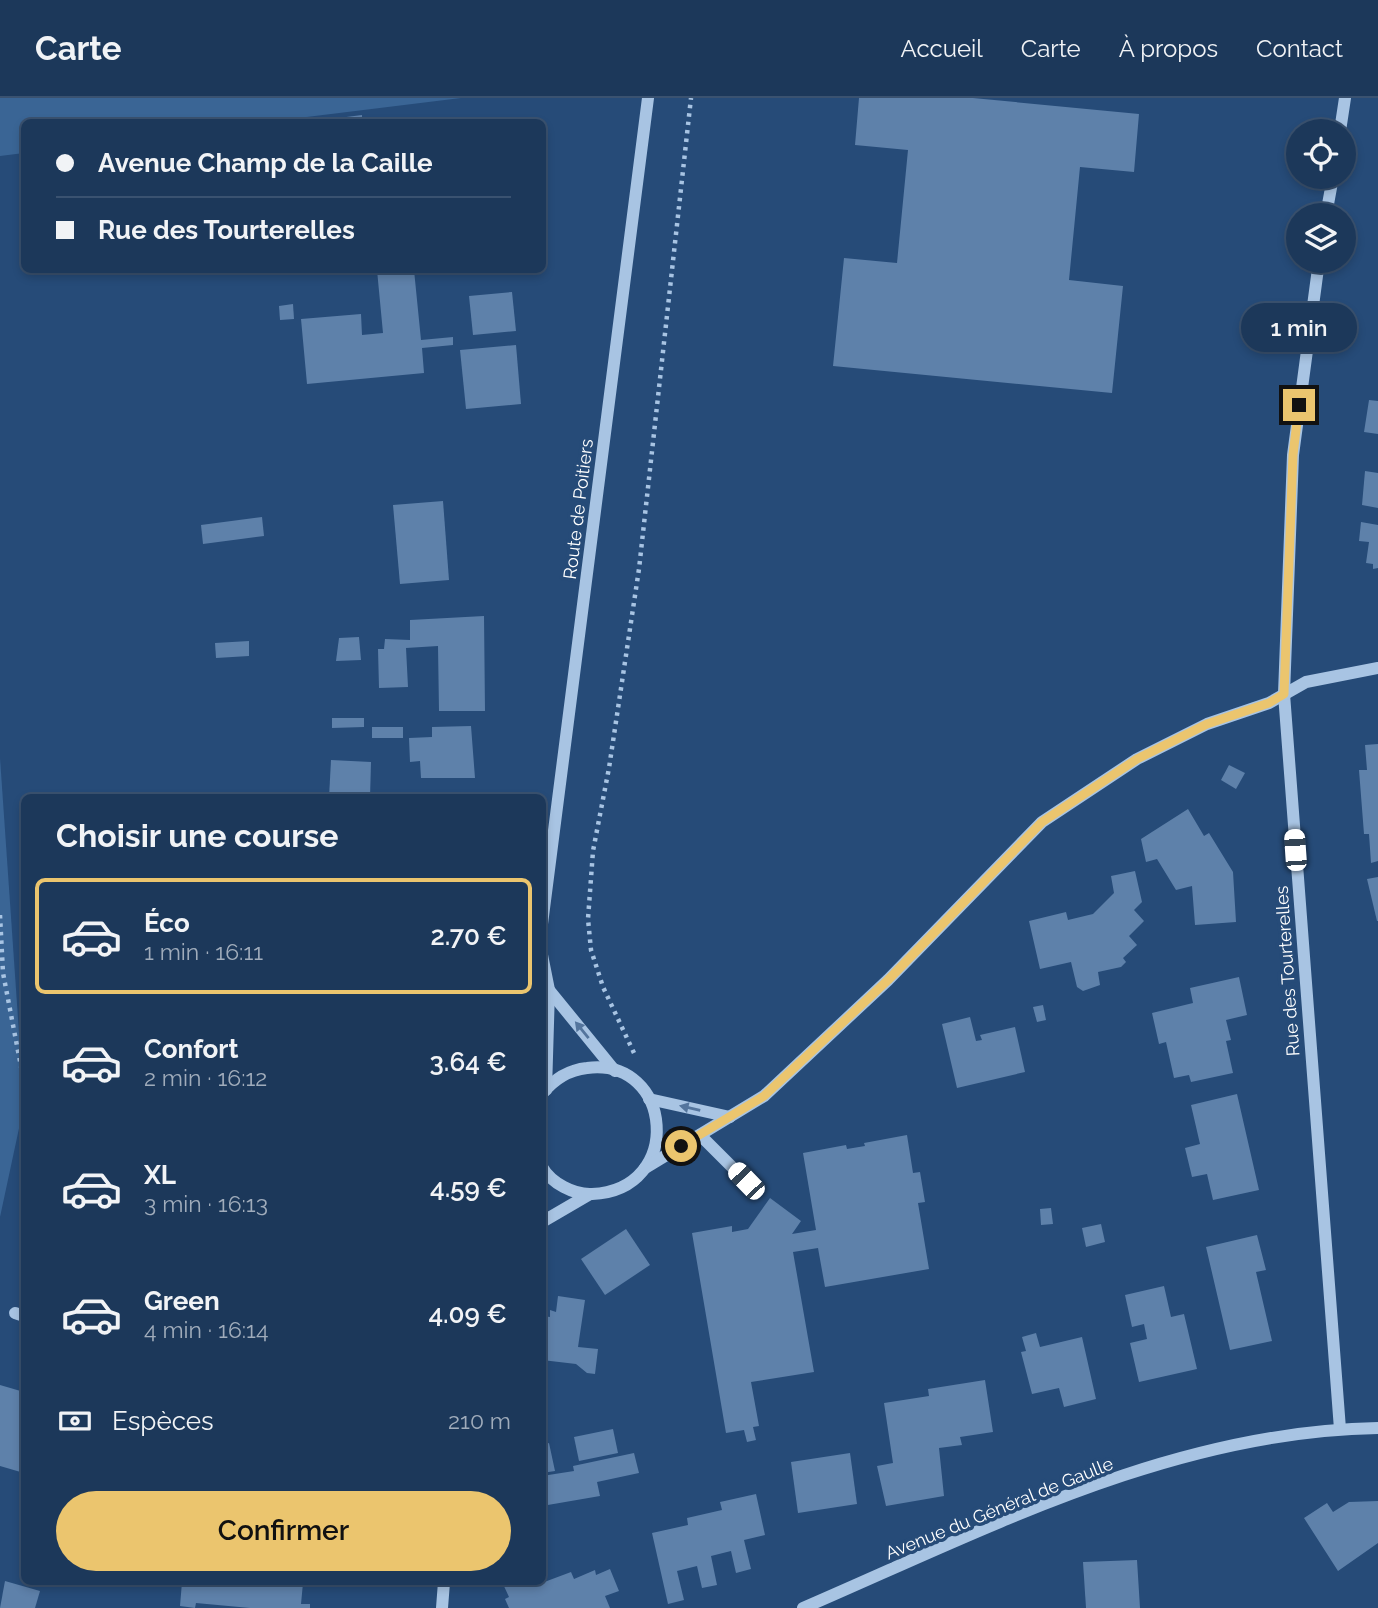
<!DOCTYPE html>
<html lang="fr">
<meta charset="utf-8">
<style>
body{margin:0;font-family:Raleway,sans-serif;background:#253f60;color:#f1f3f6;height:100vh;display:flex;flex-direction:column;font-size:26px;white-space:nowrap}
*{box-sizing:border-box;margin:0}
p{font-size:23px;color:#a0acbb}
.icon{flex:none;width:38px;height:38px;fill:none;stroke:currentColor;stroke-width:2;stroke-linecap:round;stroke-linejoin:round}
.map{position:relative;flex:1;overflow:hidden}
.sheet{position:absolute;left:21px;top:696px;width:525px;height:791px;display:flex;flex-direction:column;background:#1c385a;border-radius:10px;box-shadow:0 4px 10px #0003,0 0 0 2px #3a5270}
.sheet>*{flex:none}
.banner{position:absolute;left:21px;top:21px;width:525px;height:154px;border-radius:10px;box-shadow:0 4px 10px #0003,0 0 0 2px #3a5270;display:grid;align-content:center;height:154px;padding:0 35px;background:#1c385a}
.tools{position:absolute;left:1286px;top:21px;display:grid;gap:14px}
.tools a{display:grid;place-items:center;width:70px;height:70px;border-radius:50%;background:#1c385a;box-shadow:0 4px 10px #0003,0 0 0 2px #3a5270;font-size:35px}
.end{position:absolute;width:32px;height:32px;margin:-16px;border:9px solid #ebc56e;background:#111;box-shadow:0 0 0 4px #111}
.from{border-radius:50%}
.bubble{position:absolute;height:49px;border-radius:24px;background:#1c385a;box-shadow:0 4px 10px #0003,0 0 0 2px #3a5270;font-size:23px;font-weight:600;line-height:49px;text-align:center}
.car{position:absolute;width:21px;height:42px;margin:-21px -10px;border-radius:9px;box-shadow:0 0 5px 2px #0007;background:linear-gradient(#fff 24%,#345 0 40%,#fff 0 76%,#345 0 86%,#fff 0)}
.banner b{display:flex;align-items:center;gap:24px;height:66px;font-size:26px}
.banner b+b{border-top:2px solid #3a5270}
.banner i{width:18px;height:18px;background:#f1f3f6}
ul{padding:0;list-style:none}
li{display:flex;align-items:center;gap:21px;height:116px;margin:0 14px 10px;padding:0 21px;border:4px solid transparent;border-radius:10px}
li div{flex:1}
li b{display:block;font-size:26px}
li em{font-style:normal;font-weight:600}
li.on{border-color:#ebc56e}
li>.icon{width:63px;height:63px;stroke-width:1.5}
h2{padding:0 35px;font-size:32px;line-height:84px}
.pay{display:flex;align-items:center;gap:18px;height:77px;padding:0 35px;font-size:26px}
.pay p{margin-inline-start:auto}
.primary-button{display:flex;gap:14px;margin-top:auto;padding:14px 35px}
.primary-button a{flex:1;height:80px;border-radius:42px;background:#ebc56e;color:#111;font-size:28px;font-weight:600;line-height:80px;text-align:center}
header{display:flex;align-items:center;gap:42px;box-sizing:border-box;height:98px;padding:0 35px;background:#1c385a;border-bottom:2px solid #3a5270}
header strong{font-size:33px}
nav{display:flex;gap:38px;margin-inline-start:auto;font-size:24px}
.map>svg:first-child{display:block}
</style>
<header>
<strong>Carte</strong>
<nav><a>Accueil</a><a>Carte</a><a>À propos</a><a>Contact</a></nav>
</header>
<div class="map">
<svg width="1378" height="1510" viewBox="0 0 1378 1510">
<rect width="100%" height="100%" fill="#264b78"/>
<!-- green -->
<g fill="#3a6595">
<path d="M0 0H461L266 24H24V55L0 58Z"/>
<path d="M0 660 24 1007 0 1119Z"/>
</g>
<!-- building -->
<g fill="#5e81aa">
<path d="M859 0H973L1139 16 1134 74 1080 69 1069 182 1123 188 1112 295 833 268 844 160 897 165 908 52 855 47Z"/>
<path d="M362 17V24H315V23Z"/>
<path d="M377 172H414L421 242 453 239V247L422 250 424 275 307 286 301 221 361 216 362 237 383 235Z"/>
<path d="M512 194 516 233 473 237 469 198Z"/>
<path d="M293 206 294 221 280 222 279 208Z"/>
<path d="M516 247 521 306 466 311 460 252Z"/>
<path d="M1369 302 1378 303V336L1364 334Z"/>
<path d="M1365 373 1378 375V410L1362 407Z"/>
<path d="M443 403 449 482 400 486 393 407Z"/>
<path d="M262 419 264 438 203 446 201 427Z"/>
<path d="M1361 424 1378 427V470L1373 471V466L1366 465 1369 444 1359 443Z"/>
<path d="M484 518 485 613H439L438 548 406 550 408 589 379 590 378 551H384L385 541 410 542V522Z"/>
<path d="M359 539 361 562 336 563 339 540Z"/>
<path d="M249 543V558L216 560 215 545Z"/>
<path d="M332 620H364V629L332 630Z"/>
<path d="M471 628 475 680H421L420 663 410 664 409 640 432 639V629Z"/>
<rect x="372" y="629" width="31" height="11"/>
<path d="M1378 646V763L1371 765 1369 736H1364L1359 672H1367L1365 647Z"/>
<path d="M331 662 371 664 370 700H329Z"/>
<path d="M1229 667 1245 675 1236 691 1221 682Z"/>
<path d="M1188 711 1204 738 1209 735 1233 774 1236 824 1195 827 1192 788 1176 792 1157 761 1146 764 1141 741Z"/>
<path d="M1135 773 1142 804 1134 812 1144 823 1129 838 1137 847 1123 860 1126 864 1121 869 1098 874 1100 887 1083 893 1077 889 1071 864 1040 871 1029 823 1066 814 1068 822 1093 816 1114 795 1111 778Z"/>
<path d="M1378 779V823H1377L1367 781Z"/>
<path d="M1239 879 1247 917 1226 922 1231 942 1226 943 1233 975 1191 984 1189 977 1174 980 1166 944 1159 946 1152 915 1193 905 1190 890Z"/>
<path d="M1043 907 1046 922 1037 924 1033 909Z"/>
<path d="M970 919 976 943 982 942 980 937 1015 929 1025 974 957 990 942 926Z"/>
<path d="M1237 996 1259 1092 1213 1102 1207 1076 1192 1079 1185 1050 1200 1046 1191 1007Z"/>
<path d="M907 1037 913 1075 920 1074 925 1104 918 1105 929 1171 825 1189 818 1150 793 1154 814 1274 751 1284 759 1328 753 1329 756 1342 747 1344 744 1332 726 1335 692 1135 732 1128V1134L748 1131 770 1100 801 1123 792 1136 816 1132 803 1055 846 1047 847 1051 865 1048 864 1045Z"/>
<path d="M1051 1110 1053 1126 1041 1127 1040 1111Z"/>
<path d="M1101 1126 1105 1144 1086 1149 1082 1130Z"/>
<path d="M626 1131 650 1167 605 1197 581 1161Z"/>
<path d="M1257 1137 1266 1172 1256 1174 1272 1243 1230 1252 1206 1149Z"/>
<path d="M1164 1188 1171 1219 1184 1216 1197 1271 1139 1284 1130 1245 1147 1241 1144 1226 1132 1229 1125 1197Z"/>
<path d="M558 1198 585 1202 578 1249 598 1251 595 1276 587 1275 576 1266 542 1262V1218L550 1219V1212L556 1214Z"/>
<path d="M1036 1235 1040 1249 1082 1239 1096 1301 1064 1309 1059 1290 1032 1296 1021 1254 1026 1253 1022 1239Z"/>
<path d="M985 1282 993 1334 960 1339 962 1347 939 1350 944 1398 886 1408 877 1368 893 1365 884 1305 929 1298 928 1291Z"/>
<path d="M0 1287 24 1294V1375L0 1368Z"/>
<path d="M613 1331 618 1355 579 1363 574 1339Z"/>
<path d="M549 1345 555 1373 542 1375V1347Z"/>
<path d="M634 1355 639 1375 597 1384 600 1398 542 1408V1378L574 1373 573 1368Z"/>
<path d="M850 1355 857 1406 798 1415 791 1364Z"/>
<path d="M756 1396 765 1437 744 1442 751 1471 736 1475 731 1453 711 1458 717 1487 702 1490 697 1468 677 1473 684 1502 668 1506 652 1435 688 1427 687 1420 722 1412 720 1404Z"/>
<path d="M1378 1403V1445L1338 1473 1304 1420 1327 1405 1333 1414 1349 1404Z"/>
<path d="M1137 1462 1140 1510H1086L1083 1464Z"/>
<path d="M610 1471 619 1493 605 1498 610 1510H509L505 1501 509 1499 503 1486 507 1484H528L531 1489 571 1474 574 1481 595 1472 596 1477Z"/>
<path d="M5 1483 40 1493 35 1510H0Z"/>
<path d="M182 1484 303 1485 301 1506H310V1510H250L196 1505 195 1510 180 1508Z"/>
</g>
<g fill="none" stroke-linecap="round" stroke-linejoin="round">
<!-- path -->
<g stroke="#a8c4e3" stroke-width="4.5" stroke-dasharray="3.5 5" stroke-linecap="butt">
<path d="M0 817 3 875 24 984"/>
<path d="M634 955 603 889 591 852 588 821 593 753 609 670 639 471 691 0"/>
</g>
<!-- minor -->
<g stroke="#a8c4e3" stroke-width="12">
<path d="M1340 33 1345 0"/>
<path d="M1326 117 1333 79"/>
<path d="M1319 163 1293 357 1284 596 1340 1331"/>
<path d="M542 826 648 0"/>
<path d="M542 857 549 892 546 992"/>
<path d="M549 892 615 973"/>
<path d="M542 996C554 981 568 972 587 970 673 959 685 1092 592 1096 574 1097 551 1085 542 1069"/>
<path d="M649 1001 730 1019"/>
<path d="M700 1037 746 1083"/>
<path d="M645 1070 764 998 888 882 1042 724 1137 661 1207 626 1269 605 1306 584 1378 570"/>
<path d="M542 1124 590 1096"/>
<path d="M15 1215 24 1218"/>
<path d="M442 1510 444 1484"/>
<path d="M803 1510C986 1431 1174 1333 1378 1330"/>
</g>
</g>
<!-- one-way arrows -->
<defs><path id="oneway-solid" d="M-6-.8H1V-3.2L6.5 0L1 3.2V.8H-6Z" transform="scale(1.75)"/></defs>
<g fill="#54759d">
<use href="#oneway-solid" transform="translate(582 932) rotate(-129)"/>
<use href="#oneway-solid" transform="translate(690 1010) rotate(-167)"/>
</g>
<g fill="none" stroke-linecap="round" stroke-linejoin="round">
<!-- route -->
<path stroke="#ebc56e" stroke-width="9" d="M681 1048 764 998 888 882 1042 724 1137 661 1207 626 1269 605 1284 596 1293 357 1299 307"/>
</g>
<g text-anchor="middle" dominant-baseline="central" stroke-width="7" stroke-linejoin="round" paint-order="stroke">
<!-- street labels -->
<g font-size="18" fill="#fff" stroke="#264b78">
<text transform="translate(578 411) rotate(-83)">Route de Poitiers</text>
<text transform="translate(1287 873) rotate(-94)">Rue des Tourterelles</text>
<text transform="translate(999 1410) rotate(-22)">Avenue du Général de Gaulle</text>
</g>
</g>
</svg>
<div class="tools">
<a><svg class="icon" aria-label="locate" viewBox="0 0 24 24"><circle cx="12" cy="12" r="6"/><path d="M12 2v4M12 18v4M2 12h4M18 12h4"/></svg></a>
<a><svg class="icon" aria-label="layers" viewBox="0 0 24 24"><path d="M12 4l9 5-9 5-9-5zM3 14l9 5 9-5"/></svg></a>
</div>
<i class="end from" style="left:681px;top:1048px"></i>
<i class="end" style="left:1299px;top:307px"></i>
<div class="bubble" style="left:1241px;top:205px;width:116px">1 min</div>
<i class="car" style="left:1295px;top:752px;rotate:356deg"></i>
<i class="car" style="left:746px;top:1083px;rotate:316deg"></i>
<div class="banner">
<b><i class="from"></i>Avenue Champ de la Caille</b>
<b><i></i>Rue des Tourterelles</b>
</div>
<section class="sheet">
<h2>Choisir une course</h2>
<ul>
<li class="on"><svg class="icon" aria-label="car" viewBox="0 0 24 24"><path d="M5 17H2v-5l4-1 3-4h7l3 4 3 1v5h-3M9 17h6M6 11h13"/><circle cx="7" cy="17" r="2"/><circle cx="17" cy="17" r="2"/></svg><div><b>Éco</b><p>1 min · 16:11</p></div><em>2.70 €</em></li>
<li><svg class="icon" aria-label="car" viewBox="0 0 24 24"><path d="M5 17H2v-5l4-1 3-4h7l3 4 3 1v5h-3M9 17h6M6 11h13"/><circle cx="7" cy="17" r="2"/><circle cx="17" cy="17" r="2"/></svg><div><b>Confort</b><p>2 min · 16:12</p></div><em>3.64 €</em></li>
<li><svg class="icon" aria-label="car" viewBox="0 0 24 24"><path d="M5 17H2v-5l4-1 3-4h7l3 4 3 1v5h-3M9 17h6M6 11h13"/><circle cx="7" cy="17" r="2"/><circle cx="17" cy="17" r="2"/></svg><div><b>XL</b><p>3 min · 16:13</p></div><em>4.59 €</em></li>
<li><svg class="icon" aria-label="car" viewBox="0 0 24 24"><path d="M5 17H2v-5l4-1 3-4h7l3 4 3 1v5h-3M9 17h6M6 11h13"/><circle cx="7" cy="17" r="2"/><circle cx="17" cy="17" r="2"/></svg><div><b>Green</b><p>4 min · 16:14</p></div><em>4.09 €</em></li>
</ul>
<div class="pay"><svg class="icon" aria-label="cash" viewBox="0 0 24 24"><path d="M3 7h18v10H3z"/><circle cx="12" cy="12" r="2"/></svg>Espèces<p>210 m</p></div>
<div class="primary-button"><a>Confirmer</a></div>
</section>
</div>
